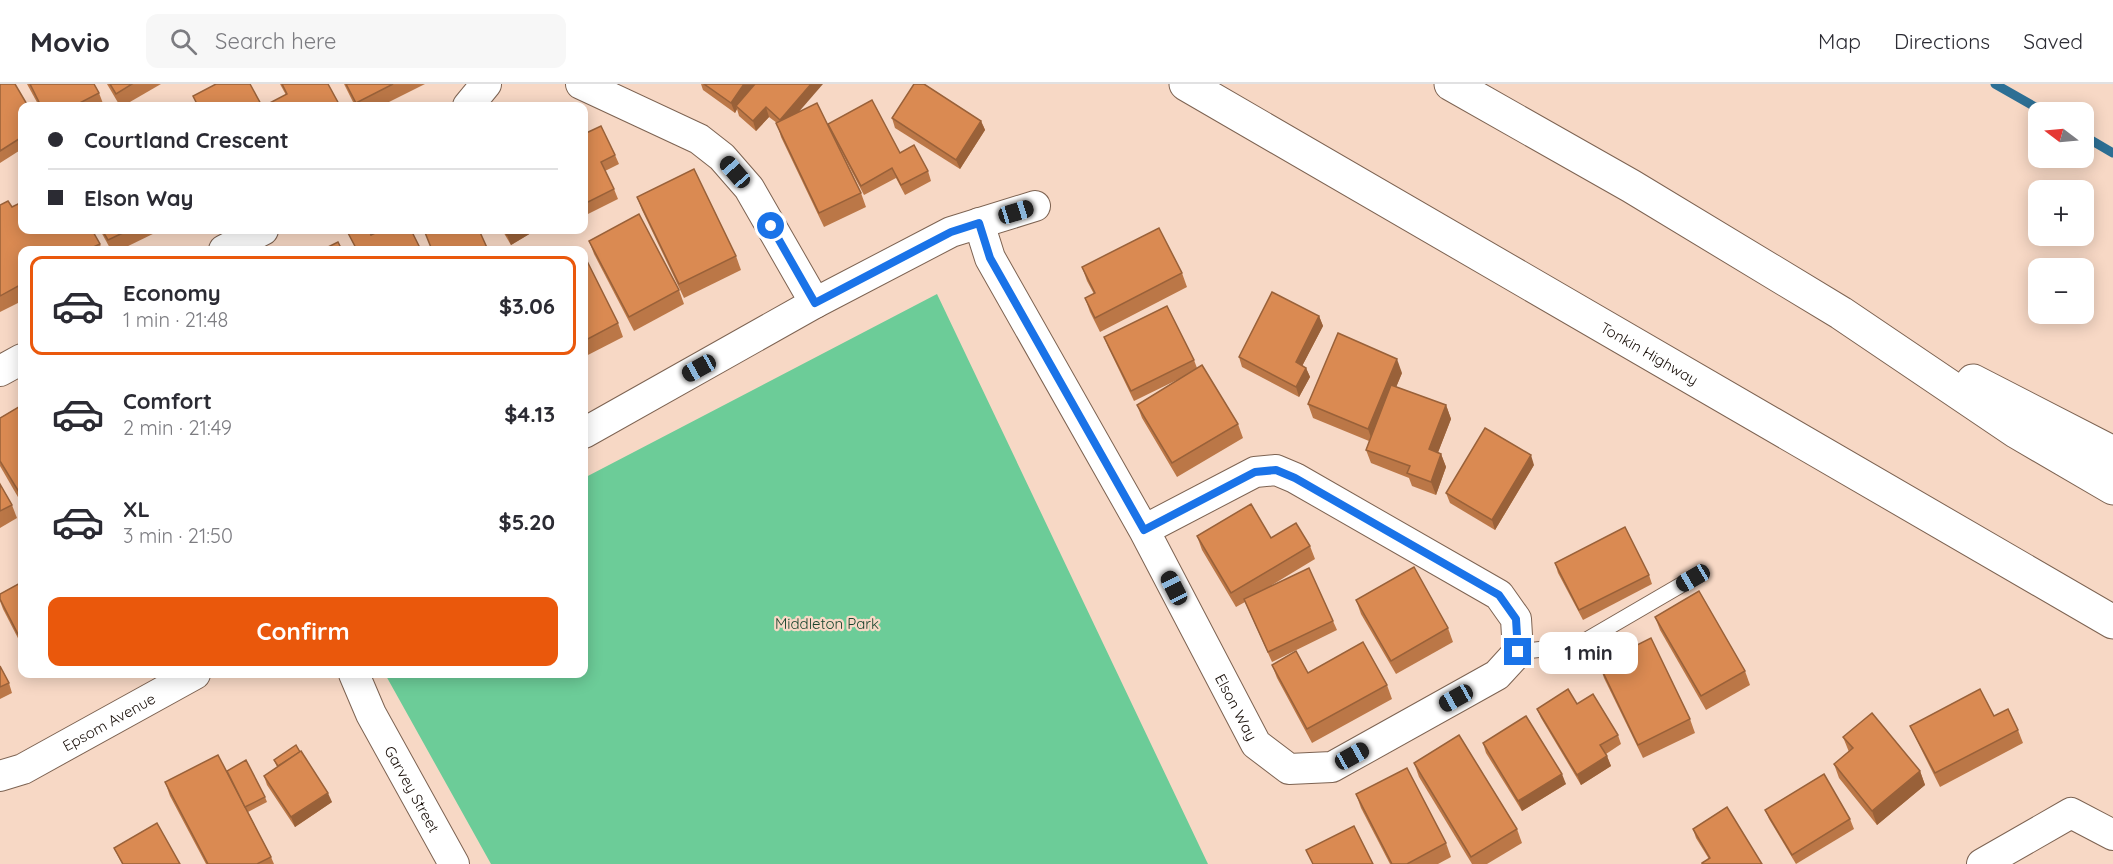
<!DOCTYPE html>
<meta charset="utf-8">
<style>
body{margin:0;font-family:Quicksand,sans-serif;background:#f7f7f7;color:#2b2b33;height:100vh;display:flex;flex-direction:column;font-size:22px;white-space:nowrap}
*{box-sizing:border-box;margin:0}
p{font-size:20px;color:#7c7c81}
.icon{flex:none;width:33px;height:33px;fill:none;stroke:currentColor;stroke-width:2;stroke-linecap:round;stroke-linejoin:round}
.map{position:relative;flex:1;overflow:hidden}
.details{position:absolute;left:18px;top:162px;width:570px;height:432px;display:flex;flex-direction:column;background:#fff;border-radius:12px;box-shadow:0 3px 15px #0003}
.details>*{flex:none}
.guide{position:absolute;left:18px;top:18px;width:570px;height:132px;border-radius:12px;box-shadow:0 3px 15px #0003;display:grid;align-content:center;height:132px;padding:0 30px;background:#fff}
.needle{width:39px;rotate:286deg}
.controls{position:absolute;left:2028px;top:18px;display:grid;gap:12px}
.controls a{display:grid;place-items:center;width:66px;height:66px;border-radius:12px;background:#fff;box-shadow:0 3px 15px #0003;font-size:30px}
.end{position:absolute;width:27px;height:27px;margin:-14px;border:8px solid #1a73e8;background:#fff;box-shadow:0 0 0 3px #fff}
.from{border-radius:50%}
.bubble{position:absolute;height:42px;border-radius:12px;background:#fff;box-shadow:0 3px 15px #0003;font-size:20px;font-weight:700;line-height:42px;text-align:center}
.car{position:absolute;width:18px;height:36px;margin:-18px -9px;border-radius:8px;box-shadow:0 0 4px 2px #0007;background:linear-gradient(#222 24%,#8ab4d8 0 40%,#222 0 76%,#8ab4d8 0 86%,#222 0)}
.guide b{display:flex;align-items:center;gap:21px;height:57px;font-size:22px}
.guide b+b{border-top:2px solid #e1e1e2}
.guide i{width:15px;height:15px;background:#2b2b33}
ul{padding:10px 0 0;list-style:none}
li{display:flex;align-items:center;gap:18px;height:99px;margin:0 12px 9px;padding:0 18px;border:3px solid transparent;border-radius:12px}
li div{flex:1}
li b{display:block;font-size:22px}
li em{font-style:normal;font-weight:700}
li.current{border-color:#ea580c}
li>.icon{width:54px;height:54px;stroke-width:1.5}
.primary-button{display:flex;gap:12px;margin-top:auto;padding:12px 30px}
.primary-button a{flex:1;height:69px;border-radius:12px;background:#ea580c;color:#fff;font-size:24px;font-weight:700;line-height:69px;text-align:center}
header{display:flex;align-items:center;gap:36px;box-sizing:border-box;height:84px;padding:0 30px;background:#fff;border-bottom:2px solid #e1e1e2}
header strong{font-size:28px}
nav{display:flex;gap:33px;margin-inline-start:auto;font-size:21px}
.search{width:420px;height:54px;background:#f7f7f7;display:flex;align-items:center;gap:15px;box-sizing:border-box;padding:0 21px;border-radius:12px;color:#7c7c81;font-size:22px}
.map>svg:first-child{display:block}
</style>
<header>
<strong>Movio</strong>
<div class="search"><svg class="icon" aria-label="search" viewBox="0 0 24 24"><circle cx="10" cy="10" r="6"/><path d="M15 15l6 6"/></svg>Search here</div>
<nav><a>Map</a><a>Directions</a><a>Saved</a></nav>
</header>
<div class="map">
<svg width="2113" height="780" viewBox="0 0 2113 780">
<rect width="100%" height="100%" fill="#f7d8c5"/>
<!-- green -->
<path fill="#6ccc98" d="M937 210 1208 780H491L385 590H584V394Z"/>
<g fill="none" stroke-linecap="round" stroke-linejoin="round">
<!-- stream -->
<g stroke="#2d6f94" stroke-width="9">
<path d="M1995 0 2044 28"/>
<path d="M2084 52 2113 69"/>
</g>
<!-- lane casing -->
<g stroke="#7d6352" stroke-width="17">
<path id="lane" d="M1518 568 1578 561 1693 494"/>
</g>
<!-- street casing -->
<g stroke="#7d6352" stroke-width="32">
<g id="street">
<path d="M581 0 699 55 722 73 749 104 815 219"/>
<path d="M468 22 486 0"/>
<path id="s1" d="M979 139 990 174 1144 446 1256 660 1289 685 1332 683 1497 591 1518 568 1516 535 1499 511 1295 394 1276 386 1255 388 1144 446"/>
<path d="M224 166 263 146"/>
<path d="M0 287 22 275"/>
<path d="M584 349 815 219 951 148 1035 122"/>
<path id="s2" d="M354 590 371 630 454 780"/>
<path id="s3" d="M0 692 23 685 195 590"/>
<path d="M1982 780 2071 729 2113 751"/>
</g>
</g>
<!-- highway casing -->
<g stroke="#7d6352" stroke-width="35">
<g id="highway">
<path id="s4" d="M1186 0 2113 538"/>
<path d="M1451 0 1631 102 1841 229 2017 348 2113 404"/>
<path d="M1973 297 2113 369"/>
</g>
</g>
<!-- lane -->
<use href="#lane" stroke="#fff" stroke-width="15"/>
<!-- street -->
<use href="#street" stroke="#fff" stroke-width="30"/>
<!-- highway -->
<use href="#highway" stroke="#fff" stroke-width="33"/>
</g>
<!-- wall -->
<g fill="#bb7747">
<path d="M0 0 22 22V65L0 79Z"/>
<path d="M27 0H94L99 9 104 22H39Z"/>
<path d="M107 0H161L123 22H120Z"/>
<path d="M280 0H328L286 11Z"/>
<path d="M344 0H425L381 22H355Z"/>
<path d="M701 0H755L752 4 799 28 861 109 866 123 824 143 781 53 777 39 769 33 756 47 739 32 737 25 735 29 703 6Z"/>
<path d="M892 34 981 37 985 46 960 85 895 44Z"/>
<path d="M828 40 900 69 928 87 931 97 905 111 896 94 864 111 832 50Z"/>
<path d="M584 50 615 71 619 80 605 87 614 105 618 115 584 132Z"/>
<path d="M637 113 736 172 741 186 684 214 642 126Z"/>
<path d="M0 121 12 123 100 160 102 166H22V217L0 228Z"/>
<path d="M100 146H161L120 166H111Z"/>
<path d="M502 146H536L511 161Z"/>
<path d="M589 157 679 206 684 220 634 247 594 170Z"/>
<path d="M584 171 618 239 623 253 584 273Z"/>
<path d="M1082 183 1182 189 1187 203 1100 248 1090 228 1085 214 1094 210 1087 197Z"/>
<path d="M1319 232 1323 242 1302 282 1306 284 1310 293 1299 313 1242 283 1239 273Z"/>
<path d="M1104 253 1194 276 1197 284 1238 340 1243 354 1177 393 1142 334 1137 321 1183 293 1134 317 1108 263Z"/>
<path d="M1402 289 1396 303 1446 321 1451 335 1438 368 1441 370 1446 383 1436 411 1412 402 1409 394 1371 379 1366 366 1369 357 1313 334 1308 320Z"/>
<path d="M22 321V420L0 382V334Z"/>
<path d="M1534 381 1495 446 1450 419 1446 409Z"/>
<path d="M0 400 12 421 17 434 0 444Z"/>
<path d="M1197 452 1271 454 1310 462 1315 475 1272 501 1333 537 1337 546 1272 578 1245 518 1236 523 1202 466Z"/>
<path d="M1555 479 1649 491 1652 500 1583 536 1558 489Z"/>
<path d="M22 498V562L3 525 0 517V510Z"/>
<path d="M1356 516 1448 544 1453 558 1396 590 1361 530Z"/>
<path d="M1655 533 1745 587 1750 601 1706 626 1660 546Z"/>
<path d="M1599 580 1690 635 1695 649 1643 674 1604 594Z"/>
<path d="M1272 581 1308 589 1387 601 1392 615 1312 659 1277 594Z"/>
<path d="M0 582 9 599 12 609 0 615Z"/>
<path d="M1577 620 1618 651 1621 660 1606 670 1611 682 1581 701 1541 634 1537 625Z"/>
<path d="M1994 632 2018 646 2023 659 1940 703 1916 655 1910 642Z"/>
<path d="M1843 653 1920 687 1925 701 1877 741 1839 694 1834 680 1849 668Z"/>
<path d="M1483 659 1566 700 1522 727 1486 669Z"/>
<path d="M274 676 332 718 295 743 267 701 264 692 277 683Z"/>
<path d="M1414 679 1517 745 1522 759 1487 780H1472L1419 693Z"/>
<path d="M227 687 265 713 267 718 248 728 271 773 274 780H206L170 712 165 698Z"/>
<path d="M1356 710 1446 759 1451 773 1438 780H1390L1361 724Z"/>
<path d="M1765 726 1850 735 1854 745 1796 780 1769 735Z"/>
<path d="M1693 745 1762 780 1709 775 1696 754Z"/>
<path d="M114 764 180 780H122Z"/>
</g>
<!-- shaded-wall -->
<g fill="#996139">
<path d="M744 0H755L738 24 736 22 737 25 735 29 731 19Z"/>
<path d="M811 0H823L784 45 780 36Z"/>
<path d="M766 23 769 33 756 47 753 37Z"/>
<path d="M981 37 985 46 960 85 956 76Z"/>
<path d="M516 146H536L511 161 507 151Z"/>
<path d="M1319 232 1323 242 1299 288 1296 278Z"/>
<path d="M1397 275 1402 289 1373 359 1368 345Z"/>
<path d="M1306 284 1310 293 1299 313 1296 303Z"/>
<path d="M1446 321 1451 335 1434 379 1429 365Z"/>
<path d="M1441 370 1446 383 1436 411 1431 398Z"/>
<path d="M1531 371 1534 381 1495 446 1492 436Z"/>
<path d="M1607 672 1611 682 1581 701 1577 691Z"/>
<path d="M1920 687 1925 701 1877 741 1872 727Z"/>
<path d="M1562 690 1566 700 1522 727 1518 717Z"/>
<path d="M328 709 332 718 295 743 291 733Z"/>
</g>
<!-- building -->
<g fill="#da8a52" stroke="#996139" stroke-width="1.5">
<path d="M0 0H15L28 22H22V53L0 67Z"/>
<path d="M30 0H94L99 9 74 22H41Z"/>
<path d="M110 0H132L116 10Z"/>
<path d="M216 0H250L262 22H198L193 12Z"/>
<path d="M282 0H328L340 22H264L287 10Z"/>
<path d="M346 0H393L356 19Z"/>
<path d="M704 0H744L731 19Z"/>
<path d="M755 0H811L780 36 766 23 753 37 736 22Z"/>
<path d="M914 0H924L981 37 956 76 892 34Z"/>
<path d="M872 16 900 69 914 61 928 87 901 101 892 84 861 102 828 40Z"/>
<path d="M817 19 861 109 819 129 776 39Z"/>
<path d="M601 42 615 71 601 78 614 105 584 120V50Z"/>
<path d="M694 85 736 172 679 200 637 113Z"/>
<path d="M8 117 12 123 22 118V146H92L100 160 87 166H22V200L0 212V121Z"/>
<path d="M639 130 679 206 629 233 589 157Z"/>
<path d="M1159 144 1182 189 1095 234 1085 214 1095 209 1082 183Z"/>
<path d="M102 146H129L108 156Z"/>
<path d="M356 146H369L371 151 382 146H411L421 166H357L348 149Z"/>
<path d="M424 146H479L488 166H432Z"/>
<path d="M504 146H516L507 151Z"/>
<path d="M338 158 342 166H322Z"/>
<path d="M584 171 618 239 584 257Z"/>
<path d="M1272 208 1319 232 1296 278 1306 284 1296 303 1239 273Z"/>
<path d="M1167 222 1194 276 1131 307 1104 253Z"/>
<path d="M1338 249 1397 275 1368 345 1308 320Z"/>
<path d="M1202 281 1238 340 1172 379 1137 321Z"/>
<path d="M1391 301 1446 321 1429 365 1441 370 1431 398 1407 389 1410 382 1366 366Z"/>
<path d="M22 321V413L0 377V334Z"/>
<path d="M1485 344 1531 371 1492 436 1446 409Z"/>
<path d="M0 400 12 421 0 427Z"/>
<path d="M1251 420 1271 454 1296 439 1310 462 1231 509 1197 452Z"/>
<path d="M1625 443 1649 491 1579 526 1555 479Z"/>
<path d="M1414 483 1448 544 1391 577 1356 516Z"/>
<path d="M1309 484 1333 537 1268 568 1244 515Z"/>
<path d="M22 498V558L0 515V510Z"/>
<path d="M1699 507 1745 587 1701 612 1655 533Z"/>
<path d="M1651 554 1690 635 1638 661 1599 580Z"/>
<path d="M1363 558 1387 601 1307 645 1272 581 1296 567 1308 589Z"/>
<path d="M0 582 9 599 0 603Z"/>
<path d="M1568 605 1577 620 1593 610 1618 651 1600 661 1607 672 1577 691 1537 625Z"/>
<path d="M1980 605 1994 632 2008 625 2018 646 1935 689 1910 642Z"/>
<path d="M1872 629 1920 687 1872 727 1834 680 1853 664 1843 653Z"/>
<path d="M1526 632 1562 690 1518 717 1483 659Z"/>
<path d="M1459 651 1517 745 1471 773 1414 679Z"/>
<path d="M296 661 300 668 278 682 274 676Z"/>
<path d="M301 667 328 709 291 733 264 692Z"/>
<path d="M218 671 271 773 257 780H208L165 698Z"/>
<path d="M246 676 265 713 245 723 227 687Z"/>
<path d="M1407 684 1446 759 1407 780H1392L1356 710Z"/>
<path d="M1824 690 1850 735 1792 771 1765 726Z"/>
<path d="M1727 723 1762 780H1702V779L1710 774 1693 745Z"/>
<path d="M157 739 180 780H123L114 764Z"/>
<path d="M1354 742 1373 780H1313L1306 766Z"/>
</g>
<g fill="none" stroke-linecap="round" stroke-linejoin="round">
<!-- route -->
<path stroke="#1a73e8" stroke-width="8" d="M771 142 815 219 951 148 979 139 990 174 1144 446 1255 388 1276 386 1295 394 1499 511 1516 535 1518 568"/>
</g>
<g text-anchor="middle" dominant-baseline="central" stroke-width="4.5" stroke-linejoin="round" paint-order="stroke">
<!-- street labels -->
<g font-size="15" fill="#170d07" stroke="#f7d8c5">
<text stroke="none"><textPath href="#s4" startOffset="536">Tonkin Highway</textPath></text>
<text stroke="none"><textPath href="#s1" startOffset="549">Elson Way</textPath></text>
<text stroke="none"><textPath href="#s3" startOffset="122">Epsom Avenue</textPath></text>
<text stroke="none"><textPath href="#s2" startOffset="129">Garvey Street</textPath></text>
</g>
<!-- park labels -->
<g font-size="15" fill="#1a442e" stroke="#f7d8c5">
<text x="827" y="539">Middleton Park</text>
</g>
</g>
</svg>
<div class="controls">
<a><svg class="needle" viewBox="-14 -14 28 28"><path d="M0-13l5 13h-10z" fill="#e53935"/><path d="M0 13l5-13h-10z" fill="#7c7c81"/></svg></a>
<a>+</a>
<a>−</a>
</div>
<i class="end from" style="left:771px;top:142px"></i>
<i class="end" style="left:1518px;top:568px"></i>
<div class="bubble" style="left:1539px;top:548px;width:99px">1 min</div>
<i class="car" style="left:735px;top:88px;rotate:319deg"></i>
<i class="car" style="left:1016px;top:128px;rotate:73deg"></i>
<i class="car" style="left:699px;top:284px;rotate:241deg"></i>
<i class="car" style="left:1693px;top:494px;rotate:240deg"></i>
<i class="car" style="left:1174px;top:504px;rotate:333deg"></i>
<i class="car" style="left:1456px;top:614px;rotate:241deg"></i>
<i class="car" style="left:1352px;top:672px;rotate:61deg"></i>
<div class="guide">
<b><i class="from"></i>Courtland Crescent</b>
<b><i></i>Elson Way</b>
</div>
<section class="details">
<ul>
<li class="current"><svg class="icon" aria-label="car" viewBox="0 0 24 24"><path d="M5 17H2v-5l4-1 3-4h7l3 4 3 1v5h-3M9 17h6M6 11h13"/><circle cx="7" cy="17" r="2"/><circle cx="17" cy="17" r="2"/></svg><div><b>Economy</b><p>1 min · 21:48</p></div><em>$3.06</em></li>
<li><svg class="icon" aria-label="car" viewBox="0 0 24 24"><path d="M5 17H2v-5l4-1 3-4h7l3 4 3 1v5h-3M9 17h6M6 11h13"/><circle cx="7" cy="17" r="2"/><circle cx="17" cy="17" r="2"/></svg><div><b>Comfort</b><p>2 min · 21:49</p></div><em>$4.13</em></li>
<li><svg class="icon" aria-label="car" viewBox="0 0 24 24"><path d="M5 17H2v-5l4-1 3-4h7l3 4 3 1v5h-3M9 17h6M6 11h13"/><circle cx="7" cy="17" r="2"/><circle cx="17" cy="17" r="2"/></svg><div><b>XL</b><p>3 min · 21:50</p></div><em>$5.20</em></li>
</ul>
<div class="primary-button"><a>Confirm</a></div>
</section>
</div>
